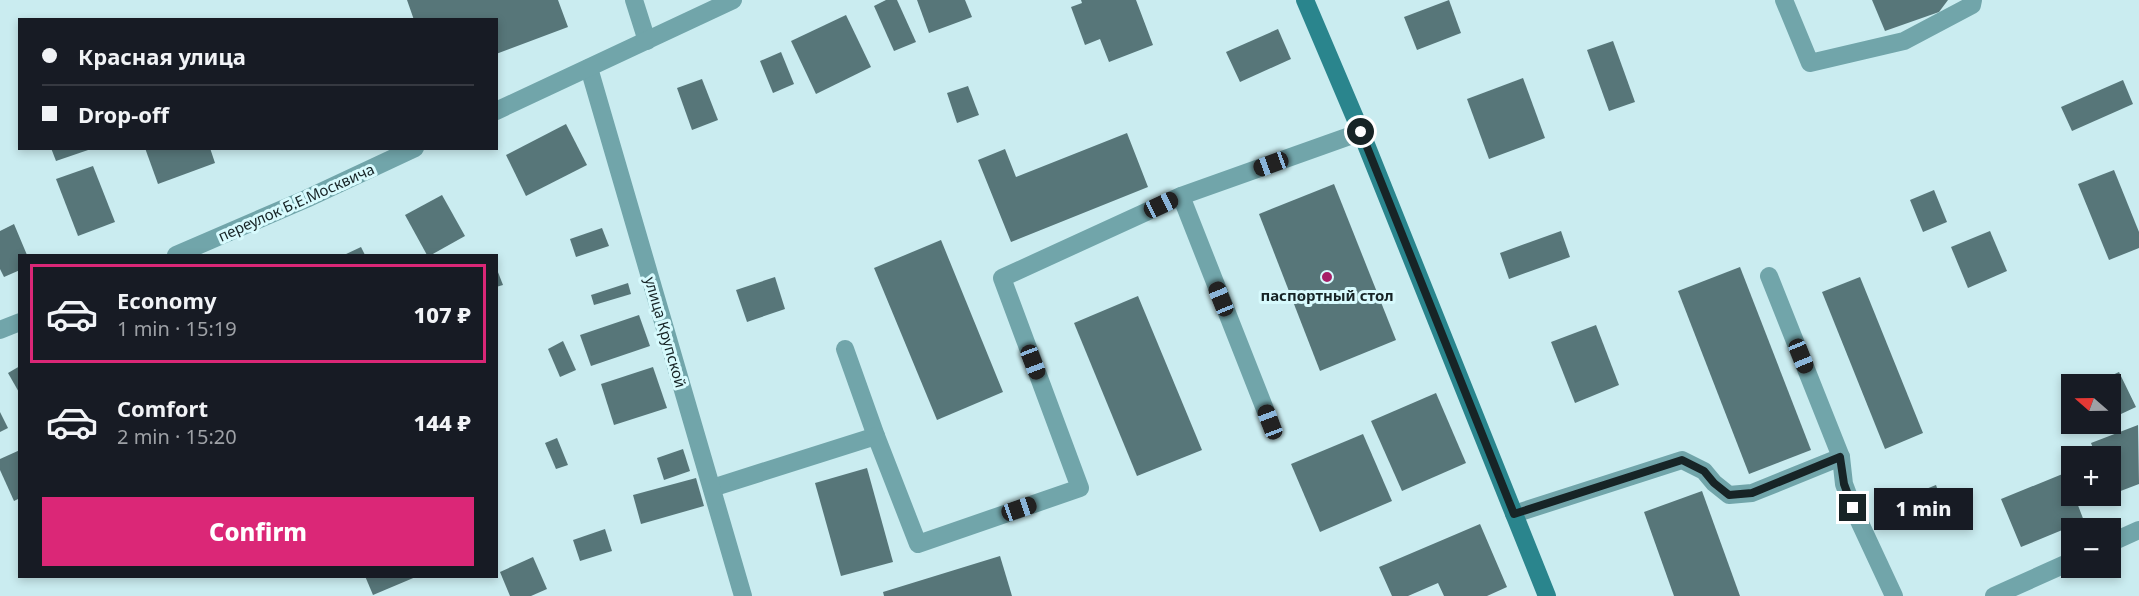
<!DOCTYPE html>
<meta charset="utf-8">
<style>
body{margin:0;font-family:"Noto Sans",sans-serif;background:#20242c;color:#f1f3f6;height:100vh;display:flex;flex-direction:column;font-size:22px;white-space:nowrap}
*{box-sizing:border-box;margin:0}
p{font-size:20px;color:#9ea1a6}
.icon{flex:none;width:33px;height:33px;fill:none;stroke:currentColor;stroke-width:2;stroke-linecap:round;stroke-linejoin:round}
.map{position:relative;flex:1;overflow:hidden}
.drawer{position:absolute;left:18px;top:254px;width:480px;height:324px;display:flex;flex-direction:column;background:#171b24;border-radius:0px;box-shadow:0 3px 9px #0003}
.drawer>*{flex:none}
.top-card{position:absolute;left:18px;top:18px;width:480px;height:132px;border-radius:0px;box-shadow:0 3px 9px #0003;display:grid;align-content:center;height:132px;padding:0 24px;background:#171b24}
.needle{width:39px;rotate:290deg}
.fabs{position:absolute;left:2061px;top:374px;display:grid;gap:12px}
.fabs a{display:grid;place-items:center;width:60px;height:60px;border-radius:0px;background:#171b24;box-shadow:0 3px 9px #0003;font-size:30px}
.end{position:absolute;width:27px;height:27px;margin:-14px;border:8px solid #172426;background:#fff;box-shadow:0 0 0 3px #fff}
.from{border-radius:50%}
.bubble{position:absolute;height:42px;border-radius:0px;background:#171b24;box-shadow:0 3px 9px #0003;font-size:20px;font-weight:800;line-height:42px;text-align:center}
.car{position:absolute;width:18px;height:36px;margin:-18px -9px;border-radius:8px;box-shadow:0 0 4px 2px #0007;background:linear-gradient(#222 24%,#8ab4d8 0 40%,#222 0 76%,#8ab4d8 0 86%,#222 0)}
.top-card b{display:flex;align-items:center;gap:21px;height:57px;font-size:22px}
.top-card b+b{border-top:2px solid #363941}
.top-card i{width:15px;height:15px;background:#f1f3f6}
ul{padding:10px 0 0;list-style:none}
li{display:flex;align-items:center;gap:18px;height:99px;margin:0 12px 9px;padding:0 12px;border:3px solid transparent;border-radius:0px}
li div{flex:1}
li b{display:block;font-size:22px}
li em{font-style:normal;font-weight:800}
li.current{border-color:#db2777}
li>.icon{width:54px;height:54px;stroke-width:1.5}
.action{display:flex;gap:12px;margin-top:auto;padding:12px 24px}
.action a{flex:1;height:69px;border-radius:0px;background:#db2777;color:#fff;font-size:24px;font-weight:800;line-height:69px;text-align:center}
.map>svg:first-child{display:block}
</style>
<div class="map">
<svg width="2139" height="596" viewBox="0 0 2139 596">
<rect width="100%" height="100%" fill="#caecf0"/>
<!-- building -->
<g fill="#577679">
<path d="M407 0H558L568 27 496 54V20H414Z"/>
<path d="M886 0H897L916 42 894 51 874 6Z"/>
<path d="M917 0H965L972 17 929 33Z"/>
<path d="M1081 0H1136L1153 45 1109 62 1100 39 1085 45 1071 7 1082 3Z"/>
<path d="M1449 0 1461 33 1417 50 1404 17Z"/>
<path d="M1872 0H1948L1939 12 1885 31Z"/>
<path d="M846 15 871 67 816 94 791 41Z"/>
<path d="M1278 29 1291 59 1240 82 1226 52Z"/>
<path d="M1613 41 1635 102 1609 111 1587 50Z"/>
<path d="M781 52 794 84 773 93 760 61Z"/>
<path d="M1523 78 1545 138 1489 159 1467 99Z"/>
<path d="M702 79 718 120 692 130 677 88Z"/>
<path d="M2123 80 2133 104 2072 131 2061 107Z"/>
<path d="M968 86 979 115 957 123 947 93Z"/>
<path d="M566 124 587 165 526 196 506 155Z"/>
<path d="M1127 133 1148 187 1011 242 978 160 1005 149 1016 177Z"/>
<path d="M51 148H91V149L56 161Z"/>
<path d="M145 148H210L215 163 158 184Z"/>
<path d="M93 166 115 222 78 236 56 179Z"/>
<path d="M2114 170 2139 232V248L2109 260 2078 184Z"/>
<path d="M1334 184 1396 340 1320 371 1259 214Z"/>
<path d="M1934 190 1947 222 1923 232 1910 200Z"/>
<path d="M442 195 465 236 431 255H427L405 215Z"/>
<path d="M14 224 27 255H20V270L4 277 0 269V231Z"/>
<path d="M602 228 609 246 576 257 570 239Z"/>
<path d="M1561 231 1570 257 1509 279 1500 253Z"/>
<path d="M1990 231 2007 271 1968 288 1951 247Z"/>
<path d="M941 240 1003 392 937 420 874 268Z"/>
<path d="M361 247 365 255H344Z"/>
<path d="M496 267 503 285 496 287Z"/>
<path d="M1740 267 1811 450 1749 474 1678 291Z"/>
<path d="M775 277 785 309 747 322 736 290Z"/>
<path d="M1860 277 1923 433 1885 449 1822 292Z"/>
<path d="M628 283 631 294 594 305 591 295Z"/>
<path d="M1138 296 1202 450 1137 476 1074 323Z"/>
<path d="M639 315 650 346 591 366 580 335Z"/>
<path d="M1596 325 1619 385 1575 403 1551 342Z"/>
<path d="M563 341 576 370 560 377 548 349Z"/>
<path d="M20 366V394L8 373Z"/>
<path d="M653 367 667 408 614 425 601 384Z"/>
<path d="M2119 372 2136 407 2121 414 2110 392V384H2107L2104 379Z"/>
<path d="M1436 393 1466 463 1402 491 1371 421Z"/>
<path d="M0 412 8 428 0 432Z"/>
<path d="M2138 425 2139 484 2110 495V456H2096L2091 443Z"/>
<path d="M1363 434 1392 501 1320 532 1291 464Z"/>
<path d="M557 438 568 465 556 469 545 443Z"/>
<path d="M683 449 690 471 664 480 657 458Z"/>
<path d="M20 450V498L14 501 0 470V459Z"/>
<path d="M867 468 893 562 841 576 815 483Z"/>
<path d="M2065 473 2072 489V495H2074L2084 521 2021 547 2001 499Z"/>
<path d="M696 478 704 506 641 524 633 495Z"/>
<path d="M1936 485 1942 502 1908 516 1901 499Z"/>
<path d="M1702 491 1740 596H1674L1644 512Z"/>
<path d="M1480 524 1507 587 1487 596H1444L1438 583 1408 596H1392L1379 567Z"/>
<path d="M605 529 612 551 580 561 573 540Z"/>
<path d="M1000 556 1012 596H884L883 592Z"/>
<path d="M533 557 547 589 531 596H510L500 572Z"/>
<path d="M365 576H418L373 595Z"/>
</g>
<g fill="none" stroke-linecap="round" stroke-linejoin="round">
<!-- lane -->
<g stroke="#71a5aa" stroke-width="18">
<path d="M634 0 647 41"/>
<path d="M1784 0 1810 63 1904 41 1972 5 1973 0"/>
<path d="M1181 196 1270 422"/>
<path d="M845 349 876 436"/>
<path d="M1841 457 1844 484 1853 508 1894 596"/>
<path d="M712 488 876 436 918 544 1080 488 1002 278 1181 196 1361 132"/>
<path d="M1514 514 1682 460 1704 471 1714 483 1729 495 1752 493 1841 457 1769 276"/>
</g>
<!-- street -->
<g stroke="#71a5aa" stroke-width="18">
<path d="M589 68 743 596"/>
<path d="M496 111 733 0"/>
<path d="M176 255 306 199 415 148"/>
<path d="M0 330 20 322"/>
<path d="M2110 543 2139 530"/>
<path d="M1994 596 2072 561"/>
</g>
<!-- secondary -->
<path stroke="#2a858d" stroke-width="18" d="M1305 0 1361 132 1547 596"/>
</g>
<g fill="none" stroke-linecap="round" stroke-linejoin="round">
<!-- route -->
<path stroke="#172426" stroke-width="8" d="M1361 132 1514 514 1682 460 1704 471 1714 483 1729 495 1752 493 1840 457 1844 484 1853 508"/>
</g>
<!-- markers -->
<circle fill="#a71f67" stroke="#d7fafd" stroke-width="2" cx="1327" cy="277" r="6"/>
<g text-anchor="middle" dominant-baseline="central" stroke-width="6" stroke-linejoin="round" paint-order="stroke">
<!-- street labels -->
<g font-size="15" fill="#172426" stroke="#d7fafd">
<text transform="translate(296 202) rotate(-24)">переулок Б.Е.Москвича</text>
<text transform="translate(666 332) rotate(74)">улица Крупской</text>
</g>
<!-- poi labels -->
<g font-size="15" font-weight="bold" fill="#172426" stroke="#d7fafd">
<text x="1327" y="295">паспортный стол</text>
</g>
</g>
</svg>
<div class="fabs">
<a><svg class="needle" viewBox="-14 -14 28 28"><path d="M0-13l5 13h-10z" fill="#e53935"/><path d="M0 13l5-13h-10z" fill="#9ea1a6"/></svg></a>
<a>+</a>
<a>−</a>
</div>
<i class="end from" style="left:1361px;top:132px"></i>
<i class="end" style="left:1853px;top:508px"></i>
<div class="bubble" style="left:1874px;top:488px;width:99px">1 min</div>
<i class="car" style="left:1271px;top:164px;rotate:250deg"></i>
<i class="car" style="left:1161px;top:205px;rotate:65deg"></i>
<i class="car" style="left:1221px;top:299px;rotate:338deg"></i>
<i class="car" style="left:1801px;top:356px;rotate:158deg"></i>
<i class="car" style="left:1033px;top:362px;rotate:159deg"></i>
<i class="car" style="left:1270px;top:422px;rotate:339deg"></i>
<i class="car" style="left:1019px;top:509px;rotate:71deg"></i>
<div class="top-card">
<b><i class="from"></i>Красная улица</b>
<b><i></i>Drop-off</b>
</div>
<section class="drawer">
<ul>
<li class="current"><svg class="icon" aria-label="car" viewBox="0 0 24 24"><path d="M5 17H2v-5l4-1 3-4h7l3 4 3 1v5h-3M9 17h6M6 11h13"/><circle cx="7" cy="17" r="2"/><circle cx="17" cy="17" r="2"/></svg><div><b>Economy</b><p>1 min · 15:19</p></div><em>107 ₽</em></li>
<li><svg class="icon" aria-label="car" viewBox="0 0 24 24"><path d="M5 17H2v-5l4-1 3-4h7l3 4 3 1v5h-3M9 17h6M6 11h13"/><circle cx="7" cy="17" r="2"/><circle cx="17" cy="17" r="2"/></svg><div><b>Comfort</b><p>2 min · 15:20</p></div><em>144 ₽</em></li>
</ul>
<div class="action"><a>Confirm</a></div>
</section>
</div>
